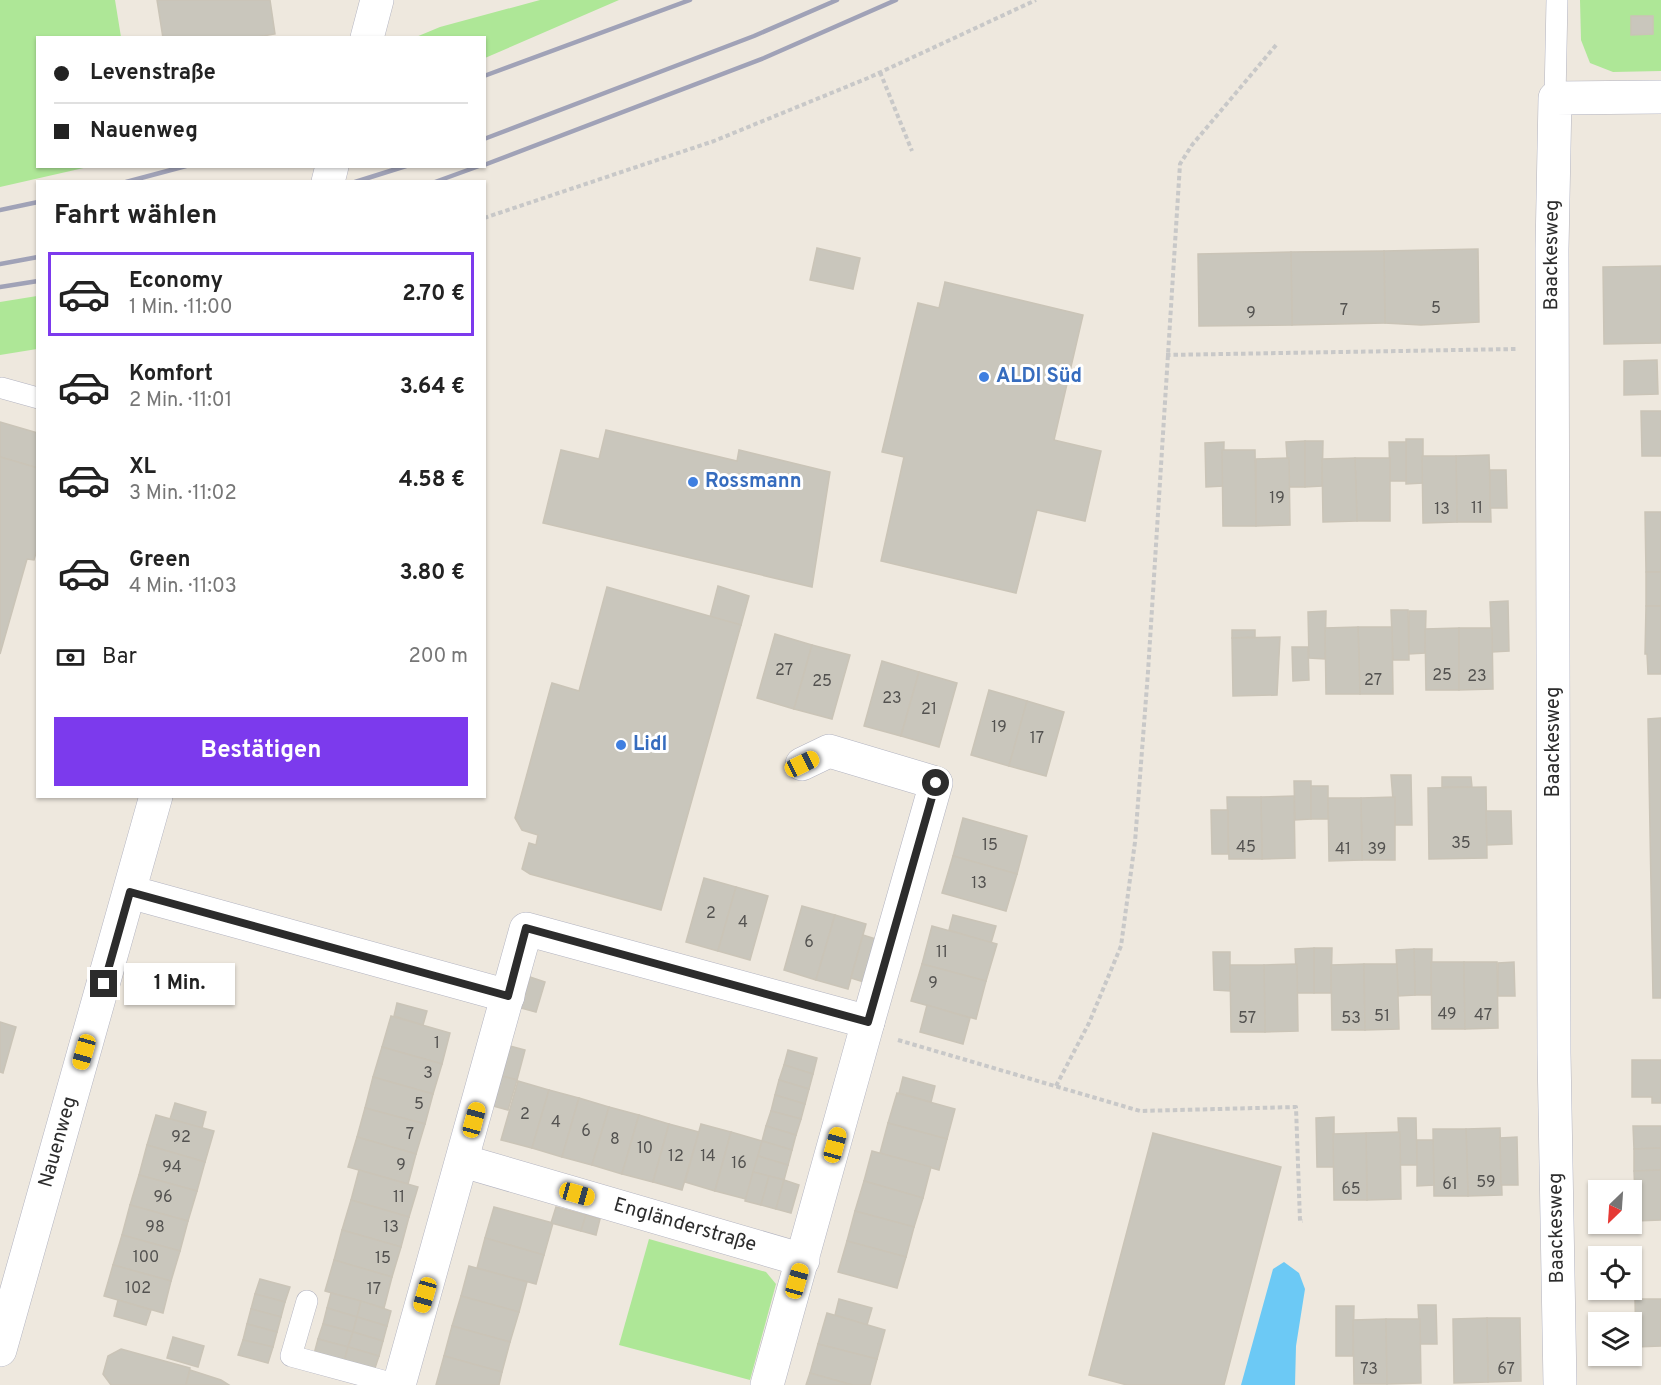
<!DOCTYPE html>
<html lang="de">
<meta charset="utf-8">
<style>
body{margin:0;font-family:Overpass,sans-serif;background:#f6f6f6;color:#222;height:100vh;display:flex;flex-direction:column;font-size:22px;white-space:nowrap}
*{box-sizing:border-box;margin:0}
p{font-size:20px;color:#767676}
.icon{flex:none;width:33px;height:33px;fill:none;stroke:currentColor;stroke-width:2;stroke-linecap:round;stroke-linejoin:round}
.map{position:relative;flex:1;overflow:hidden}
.details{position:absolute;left:36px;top:180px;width:450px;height:618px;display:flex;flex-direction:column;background:#fff;border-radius:0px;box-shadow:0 2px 4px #0004}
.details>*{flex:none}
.banner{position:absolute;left:36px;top:36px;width:450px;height:132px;border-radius:0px;box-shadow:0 2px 4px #0004;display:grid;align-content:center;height:132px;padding:0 18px;background:#fff}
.needle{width:39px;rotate:205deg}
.fabs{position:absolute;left:1588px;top:1180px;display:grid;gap:12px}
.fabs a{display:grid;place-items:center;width:54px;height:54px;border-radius:0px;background:#fff;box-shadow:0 2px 4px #0004;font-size:30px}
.end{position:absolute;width:27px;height:27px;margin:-14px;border:8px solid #2c2c2c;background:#fff;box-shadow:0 0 0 3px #fff}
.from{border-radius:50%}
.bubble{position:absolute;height:42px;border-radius:0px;background:#fff;box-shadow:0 2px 4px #0004;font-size:20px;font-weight:700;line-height:42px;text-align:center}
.car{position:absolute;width:18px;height:36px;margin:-18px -9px;border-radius:8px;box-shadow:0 0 4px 2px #0007;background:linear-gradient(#f5c518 24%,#345 0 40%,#f5c518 0 76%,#345 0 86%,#f5c518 0)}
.banner b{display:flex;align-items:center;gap:21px;height:57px;font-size:22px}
.banner b+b{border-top:2px solid #e0e0e0}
.banner i{width:15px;height:15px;background:#222}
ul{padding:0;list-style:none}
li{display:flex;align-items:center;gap:18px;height:84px;margin:0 12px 9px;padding:0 6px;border:3px solid transparent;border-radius:0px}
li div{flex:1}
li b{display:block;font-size:22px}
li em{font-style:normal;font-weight:700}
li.on{border-color:#7c3aed}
li>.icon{width:54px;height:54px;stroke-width:1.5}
h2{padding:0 18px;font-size:27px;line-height:72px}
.pay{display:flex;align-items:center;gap:15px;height:66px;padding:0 18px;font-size:22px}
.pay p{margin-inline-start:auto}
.primary-button{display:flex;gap:12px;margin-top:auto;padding:12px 18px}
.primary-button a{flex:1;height:69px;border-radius:0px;background:#7c3aed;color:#fff;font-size:24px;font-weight:700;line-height:69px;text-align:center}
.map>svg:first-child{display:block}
</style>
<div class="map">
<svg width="1661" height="1385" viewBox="0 0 1661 1385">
<rect width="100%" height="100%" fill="#eee8de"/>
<!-- green -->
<g fill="#aee797">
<path d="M0 0H115L121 37 38 38V166L88 167 0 187Z"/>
<path d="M540 0H619L485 58 484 38 416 37 440 27Z"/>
<path d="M1580 0H1661V71L1613 72 1590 63 1581 40Z"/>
<path d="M37 296V349L0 355V302Z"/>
<path d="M649 1239 766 1272 776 1284 750 1380 619 1345Z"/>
</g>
<!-- water -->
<path fill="#6cc9f5" d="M1284 1262 1299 1273 1305 1289 1296 1346 1295 1385H1241L1273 1269Z"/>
<!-- building -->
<g fill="#c9c6bc" stroke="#cac4b7" stroke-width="1.5">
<path d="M157 0H270L275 34 251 38H163Z"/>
<path d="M1631 16H1653V34L1631 35Z"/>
<path d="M817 248 860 258 853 289 810 280Z"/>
<path d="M1478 249 1479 322 1421 325 1385 323 1384 251Z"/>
<path d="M1384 251 1385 323 1292 325 1291 252Z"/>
<path d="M1291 252 1292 325 1199 326 1198 254Z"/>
<path d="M1661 266V343L1604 344 1603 267Z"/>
<path d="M945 282 1083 315 1054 440 1101 451 1085 521 1037 510 1016 593 881 561 904 457 882 452 918 303 939 308Z"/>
<path d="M1657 360 1658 394 1624 395V361Z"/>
<path d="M1641 411H1661V456H1642Z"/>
<path d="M0 422 38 433V468L0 457Z"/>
<path d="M606 430 737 461 739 450 830 472 812 587 543 523 561 450 599 459Z"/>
<path d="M1406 439H1423V483L1406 484Z"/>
<path d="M1305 441V487H1289L1286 442Z"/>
<path d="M1305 441H1323L1322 486 1305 487Z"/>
<path d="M1224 442 1223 486 1206 487 1205 443Z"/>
<path d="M1389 442H1406V481H1390Z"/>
<path d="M1222 450H1255L1256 526H1223Z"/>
<path d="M1489 455 1491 522H1457L1456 456Z"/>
<path d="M1422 456H1456L1457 522 1423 523Z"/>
<path d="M0 457 38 468V546L34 560 27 559 0 654Z"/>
<path d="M1289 458 1290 525 1256 526V459Z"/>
<path d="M1355 458H1390V521H1357Z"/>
<path d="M1355 458 1357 521 1323 522 1322 459Z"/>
<path d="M1490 470H1506L1507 508H1490Z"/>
<path d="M1645 512H1661V572H1646Z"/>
<rect x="1646" y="572" width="15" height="34"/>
<path d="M718 586 749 596 741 625 710 617Z"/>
<path d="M607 587 741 625 661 910 530 874 522 869 529 843 536 845 538 835 522 830 515 818 551 686 552 683 579 691Z"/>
<path d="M1508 601 1509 651 1492 652 1490 602Z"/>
<path d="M1646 606H1661V674H1648L1647 654H1645Z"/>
<path d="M1391 610H1408L1409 660H1393Z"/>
<path d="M1326 611 1325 659 1309 658 1308 612Z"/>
<path d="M1409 611H1426L1425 653 1409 654Z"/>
<path d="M1358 627H1392L1393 694H1360Z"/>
<path d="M1358 627 1360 694H1326L1325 628Z"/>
<path d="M1459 628V690H1426L1425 629Z"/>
<path d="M1459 628H1492L1493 689 1459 690Z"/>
<path d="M1232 630H1255V637L1232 638Z"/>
<path d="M775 634 812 645 794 709 757 698Z"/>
<path d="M1280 637 1277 695 1233 696 1232 638Z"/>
<path d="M812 645 850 655 832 719 794 709Z"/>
<path d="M1292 647H1308L1309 680 1293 681Z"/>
<path d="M882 661 919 672 901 736 864 726Z"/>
<path d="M919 672 957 683 939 747 901 736Z"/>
<path d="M989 690 1027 701 1009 766 971 755Z"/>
<path d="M1027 701 1064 712 1046 776 1009 766Z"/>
<path d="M1661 718V998H1653L1648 719Z"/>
<path d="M1391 775H1411L1412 825H1395Z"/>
<path d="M1442 777H1471L1472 787H1442Z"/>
<path d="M1294 781H1311V819L1295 820Z"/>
<rect x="1311" y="786" width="17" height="33"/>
<path d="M1486 787 1487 858 1429 859 1428 788Z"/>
<path d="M1294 796 1295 858 1262 859 1261 797Z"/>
<path d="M1227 797H1261L1262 859H1229Z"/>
<path d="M1395 797V860H1362L1361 798Z"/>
<path d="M1328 798H1361L1362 860 1329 861Z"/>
<path d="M1211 810H1228V854H1212Z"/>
<path d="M1486 811H1511L1512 844 1487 845Z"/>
<path d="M963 818 1027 836 1017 874 953 856Z"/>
<path d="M953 856 1017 874 1006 911 942 893Z"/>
<path d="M704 878 736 887 718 951 686 942Z"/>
<path d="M736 887 768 896 750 960 718 951Z"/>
<path d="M802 906 835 915 816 980 784 970Z"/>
<path d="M835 915 866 924 848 989 816 980Z"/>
<path d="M953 915 996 926 991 943 949 930Z"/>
<path d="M932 926 997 944 986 981 922 964Z"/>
<path d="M863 935 879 940 867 983 851 978Z"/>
<path d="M1314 948H1332L1331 993H1314Z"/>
<path d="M1314 948V993H1297L1295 949Z"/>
<path d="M1414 949H1432L1431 995H1415Z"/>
<path d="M1414 949 1415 995 1398 996 1396 950Z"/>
<path d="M1213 952H1230V991L1214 990Z"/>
<path d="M1431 962H1464L1465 1029H1432Z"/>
<path d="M1464 962H1497L1498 1028 1465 1029Z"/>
<path d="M1514 962 1515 996H1498V963Z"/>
<path d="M922 964 986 981 976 1019 911 1001Z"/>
<path d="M1297 964 1298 1031 1265 1032 1264 965Z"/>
<path d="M1364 964 1365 1030H1332L1331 965Z"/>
<path d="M1364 964H1397L1399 1029 1365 1030Z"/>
<path d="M1230 965H1264L1265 1032H1231Z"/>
<path d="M530 977 545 982 536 1012 521 1008Z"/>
<path d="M397 1003 427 1011 423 1025 394 1016Z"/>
<path d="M927 1005 970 1018 963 1044 920 1032Z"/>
<path d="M391 1016 450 1033 442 1064 382 1047Z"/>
<path d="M0 1022 16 1027 3 1073 0 1072Z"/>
<path d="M510 1046 525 1050 517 1080 502 1076Z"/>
<path d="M382 1047 442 1064 433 1094 373 1077Z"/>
<path d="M788 1050 817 1058 813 1074 784 1065Z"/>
<path d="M1632 1060H1661V1103H1652V1097H1632Z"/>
<path d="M784 1065 813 1074 809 1089 779 1080Z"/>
<path d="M502 1076 517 1080 508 1110 493 1106Z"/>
<path d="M373 1077 433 1094 425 1124 365 1108Z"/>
<path d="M903 1077 935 1086 931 1102 899 1093Z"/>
<path d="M779 1080 809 1089 805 1104 775 1095Z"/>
<path d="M518 1081 549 1090 532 1148 501 1140Z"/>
<path d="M549 1090 579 1098 562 1157 532 1148Z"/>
<path d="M897 1093 955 1109 947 1139 888 1123Z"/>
<path d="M775 1095 805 1104 801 1119 771 1111Z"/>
<path d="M579 1098 609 1107 592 1165 562 1157Z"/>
<path d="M175 1103 206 1112 202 1128 170 1119Z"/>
<path d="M609 1107 639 1115 622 1174 592 1165Z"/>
<path d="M365 1108 425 1124 416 1154 357 1137Z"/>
<path d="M771 1111 801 1119 796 1135 766 1126Z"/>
<path d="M156 1115 214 1131 205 1162 147 1145Z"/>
<path d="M639 1115 669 1124 653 1182 622 1174Z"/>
<path d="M1334 1117V1167H1317L1316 1118Z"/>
<path d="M1398 1118H1416L1417 1165H1400Z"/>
<path d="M888 1123 947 1139 939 1170 880 1153Z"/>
<path d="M669 1124 699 1132 682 1190 653 1182Z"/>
<path d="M701 1124 731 1132 715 1191 685 1182Z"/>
<path d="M766 1126 796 1135 792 1150 762 1141Z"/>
<path d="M1633 1126H1661V1148L1634 1149Z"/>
<path d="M1500 1128 1502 1195 1468 1196 1466 1129Z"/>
<path d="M1433 1129H1466L1468 1196H1434Z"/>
<path d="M731 1132 762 1141 746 1199 715 1191Z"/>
<path d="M1400 1132 1401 1199 1367 1200 1366 1133Z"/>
<path d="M1153 1133 1281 1167 1224 1385H1127L1089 1375Z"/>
<path d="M1366 1133 1367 1200H1334L1333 1134Z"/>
<path d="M357 1137 416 1154 408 1184 348 1167Z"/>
<path d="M1517 1137 1518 1185H1501L1500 1138Z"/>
<path d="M1417 1140H1433L1434 1185 1417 1186Z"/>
<path d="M762 1141 792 1150 788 1165 758 1156Z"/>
<path d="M147 1145 205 1162 197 1191 139 1175Z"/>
<path d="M1661 1148V1170L1634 1171V1149Z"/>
<path d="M872 1151 931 1167 923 1198 864 1181Z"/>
<path d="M758 1156 788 1165 784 1180 753 1172Z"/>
<path d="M359 1170 418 1187 409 1217 351 1200Z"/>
<path d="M1661 1170V1220L1636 1221 1634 1171Z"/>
<path d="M753 1172 769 1176 761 1205 745 1201Z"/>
<path d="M139 1175 197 1191 188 1221 130 1205Z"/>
<path d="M769 1176 784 1180 776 1209 761 1205Z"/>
<path d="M784 1180 799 1185 791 1213 776 1209Z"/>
<path d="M864 1181 923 1198 914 1227 855 1211Z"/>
<path d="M351 1200 409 1217 401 1247 342 1230Z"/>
<path d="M130 1205 188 1221 180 1251 122 1235Z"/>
<path d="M494 1207 553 1223 544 1255 485 1238Z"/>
<path d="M556 1207 586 1215 581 1231 551 1223Z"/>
<path d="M855 1211 914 1227 906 1257 847 1241Z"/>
<path d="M586 1215 600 1219 596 1235 581 1231Z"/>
<path d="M342 1230 401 1247 392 1277 334 1260Z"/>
<path d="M122 1235 180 1251 171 1281 113 1265Z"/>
<path d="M485 1238 544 1255 536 1284 477 1268Z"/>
<path d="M847 1241 906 1257 897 1288 838 1272Z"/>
<path d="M334 1260 392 1277 384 1308 325 1291Z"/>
<path d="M113 1265 171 1281 163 1313 104 1296Z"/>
<path d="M469 1266 527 1282 519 1312 461 1296Z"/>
<path d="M260 1279 290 1287 285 1302 255 1294Z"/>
<path d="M331 1293 361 1301 357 1317 327 1308Z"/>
<path d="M255 1294 285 1302 281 1317 251 1309Z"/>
<path d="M461 1296 519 1312 510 1342 452 1326Z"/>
<path d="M839 1299 872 1308 867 1325 835 1315Z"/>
<path d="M1635 1299H1661V1346L1636 1347Z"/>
<path d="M118 1300 151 1310 146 1325 114 1316Z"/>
<path d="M361 1301 391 1311 387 1326 357 1317Z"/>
<path d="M1418 1305H1436L1437 1344H1420Z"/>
<path d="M1336 1306H1354L1353 1356H1336Z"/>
<path d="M327 1308 357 1317 353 1332 323 1324Z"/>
<path d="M251 1309 281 1317 277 1332 247 1324Z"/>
<path d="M827 1313 885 1330 877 1359 818 1344Z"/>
<path d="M357 1317 387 1326 383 1341 353 1332Z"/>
<path d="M1487 1318H1520L1521 1381 1488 1382Z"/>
<path d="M1487 1318 1488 1382 1454 1383 1453 1319Z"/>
<path d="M1386 1319 1387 1384H1354L1353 1320Z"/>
<path d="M1386 1319H1420L1421 1383 1387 1384Z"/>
<path d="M247 1324 277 1332 273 1347 243 1340Z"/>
<path d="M323 1324 353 1332 348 1347 318 1339Z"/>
<path d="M452 1326 510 1342 502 1372 444 1356Z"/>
<path d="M353 1332 383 1341 379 1356 348 1347Z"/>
<path d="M173 1337 204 1346 198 1367 167 1358Z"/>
<path d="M318 1339 348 1347 344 1362 314 1354Z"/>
<path d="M243 1340 273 1347 268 1363 238 1355Z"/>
<path d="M818 1344 877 1359 870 1385H852L810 1373Z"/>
<path d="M348 1347 379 1356 374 1371 344 1362Z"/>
<path d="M121 1349 190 1368 186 1385H111L103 1374 108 1356Z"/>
<path d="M444 1356 502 1372 499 1385H436Z"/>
<path d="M190 1370 221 1380 229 1385H186Z"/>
<path d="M810 1373 852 1385H806Z"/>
</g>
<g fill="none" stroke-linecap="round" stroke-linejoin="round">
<!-- service casing -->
<g stroke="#b2b3c0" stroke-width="22">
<g id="service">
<path d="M1555 98 1557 0"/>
<path d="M2 388 38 398"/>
<path d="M307 1301 291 1356 398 1385"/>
</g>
</g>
<!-- minor casing -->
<g stroke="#b2b3c0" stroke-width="34">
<g id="minor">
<path d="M130 892 508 996"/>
<path id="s1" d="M463 1161 803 1260"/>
<path d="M399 1385 526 929 868 1022 936 783 829 751 802 764"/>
<path d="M767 1385 868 1022"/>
<path id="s2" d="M1560 1385 1554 1053 1552 249 1555 98 1661 97"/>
</g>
</g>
<!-- tertiary casing -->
<g stroke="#b2b3c0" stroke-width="34">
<g id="tertiary">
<path d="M367 38 377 0"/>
<path d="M328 182 332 166"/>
<path id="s3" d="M0 1350 156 796"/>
</g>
</g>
<!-- path -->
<g stroke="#c8c8c8" stroke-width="4" stroke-dasharray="4.5 3" stroke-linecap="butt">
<path d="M880 72 912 151"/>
<path d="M484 218 714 141 868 78 1036 0"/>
<path d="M1166 355 1516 349"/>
<path d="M898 1040 1140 1111 1296 1107 1300 1221H1303"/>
<path d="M1056 1086 1089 1023 1121 946 1135 842 1148 672 1180 164 1192 145 1277 44"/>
</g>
<!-- service -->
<use href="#service" stroke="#fff" stroke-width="21"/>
<!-- minor -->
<use href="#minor" stroke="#fff" stroke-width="33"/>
<!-- tertiary -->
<use href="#tertiary" stroke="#fff" stroke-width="33"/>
<!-- rail -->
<g stroke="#a0a2b7" stroke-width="4.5">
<path d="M484 76 690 0"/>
<path d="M484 139 754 36 837 0"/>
<path d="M484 165 764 58 896 0"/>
<path d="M126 182 186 166"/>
<path d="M355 182 406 166"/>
<path d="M435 182 479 166"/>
<path d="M0 210 38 202"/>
<path d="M0 264 38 257"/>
<path d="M0 287 38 281"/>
</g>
</g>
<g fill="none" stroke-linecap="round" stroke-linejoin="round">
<!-- route -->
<path stroke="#2c2c2c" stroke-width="8" d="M104 984 130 892 508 996 526 928 868 1022 936 783"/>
</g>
<!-- markers -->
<g fill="#3f7fe0" stroke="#fff" stroke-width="2">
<circle cx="984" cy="377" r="6"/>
<circle cx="693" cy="482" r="6"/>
<circle cx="621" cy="745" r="6"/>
</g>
<g text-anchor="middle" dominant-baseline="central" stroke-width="6" stroke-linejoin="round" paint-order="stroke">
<!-- number labels -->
<g font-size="16" fill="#535250">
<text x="1436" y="309">5</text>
<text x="1344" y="311">7</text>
<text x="1251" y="314">9</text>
<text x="1277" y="499">19</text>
<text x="1477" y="509">11</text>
<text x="1442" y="510">13</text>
<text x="784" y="671">27</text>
<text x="1442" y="676">25</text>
<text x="1477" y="677">23</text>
<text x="1373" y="681">27</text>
<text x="822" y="682">25</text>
<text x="892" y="699">23</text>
<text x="929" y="710">21</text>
<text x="999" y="728">19</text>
<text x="1037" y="739">17</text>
<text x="1461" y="844">35</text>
<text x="990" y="846">15</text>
<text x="1246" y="848">45</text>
<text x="1343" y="850">41</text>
<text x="1377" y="850">39</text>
<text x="979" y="884">13</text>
<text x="711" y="914">2</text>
<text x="743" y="923">4</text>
<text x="809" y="943">6</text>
<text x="942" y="953">11</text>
<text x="933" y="984">9</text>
<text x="1447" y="1015">49</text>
<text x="1483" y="1016">47</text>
<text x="1382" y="1017">51</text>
<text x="1247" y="1019">57</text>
<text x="1351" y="1019">53</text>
<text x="437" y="1044">1</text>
<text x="428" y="1074">3</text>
<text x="419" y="1105">5</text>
<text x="525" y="1115">2</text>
<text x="556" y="1123">4</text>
<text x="586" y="1132">6</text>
<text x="410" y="1135">7</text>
<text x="181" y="1138">92</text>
<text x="615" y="1140">8</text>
<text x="645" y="1149">10</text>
<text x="676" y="1157">12</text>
<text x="708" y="1157">14</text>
<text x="739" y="1164">16</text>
<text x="401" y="1166">9</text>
<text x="172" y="1168">94</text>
<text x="1486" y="1183">59</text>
<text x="1450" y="1185">61</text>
<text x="1351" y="1190">65</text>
<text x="163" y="1198">96</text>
<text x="399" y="1198">11</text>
<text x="155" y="1228">98</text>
<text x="391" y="1228">13</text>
<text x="146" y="1258">100</text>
<text x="383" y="1259">15</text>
<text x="138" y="1289">102</text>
<text x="374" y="1290">17</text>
<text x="1369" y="1370">73</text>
<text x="1506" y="1370">67</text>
</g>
<!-- street labels -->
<g font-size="20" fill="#2c2c2c" stroke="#fff">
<text stroke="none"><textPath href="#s2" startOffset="1130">Baackesweg</textPath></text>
<text transform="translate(1554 742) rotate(-90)">Baackesweg</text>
<text stroke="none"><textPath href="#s3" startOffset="216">Nauenweg</textPath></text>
<text stroke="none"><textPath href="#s1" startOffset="231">Engländerstraße</textPath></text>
<text transform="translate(1557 1228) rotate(-91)">Baackesweg</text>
</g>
<!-- shop labels -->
<g font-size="20" font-weight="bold" fill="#366cbe" stroke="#fff" text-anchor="start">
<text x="996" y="377">ALDI Süd</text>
<text x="705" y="482">Rossmann</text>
<text x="633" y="745">Lidl</text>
</g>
</g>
</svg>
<div class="fabs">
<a><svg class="needle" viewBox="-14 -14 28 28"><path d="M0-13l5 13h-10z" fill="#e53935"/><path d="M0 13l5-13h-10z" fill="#767676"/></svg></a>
<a><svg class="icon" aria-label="locate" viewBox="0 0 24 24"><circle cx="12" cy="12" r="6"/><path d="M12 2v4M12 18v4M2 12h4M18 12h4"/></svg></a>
<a><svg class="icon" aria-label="layers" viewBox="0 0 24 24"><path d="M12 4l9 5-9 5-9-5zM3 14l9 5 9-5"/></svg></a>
</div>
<i class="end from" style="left:936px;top:783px"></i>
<i class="end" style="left:104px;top:984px"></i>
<div class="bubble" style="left:124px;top:963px;width:111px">1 Min.</div>
<i class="car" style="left:802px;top:764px;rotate:64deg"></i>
<i class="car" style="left:84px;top:1052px;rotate:196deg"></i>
<i class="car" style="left:474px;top:1120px;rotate:15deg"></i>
<i class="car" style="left:835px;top:1145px;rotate:15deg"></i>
<i class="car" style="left:577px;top:1194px;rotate:106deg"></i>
<i class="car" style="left:797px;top:1281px;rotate:16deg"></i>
<i class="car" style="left:425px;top:1295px;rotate:196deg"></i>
<div class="banner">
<b><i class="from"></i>Levenstraße</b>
<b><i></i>Nauenweg</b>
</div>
<section class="details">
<h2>Fahrt wählen</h2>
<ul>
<li class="on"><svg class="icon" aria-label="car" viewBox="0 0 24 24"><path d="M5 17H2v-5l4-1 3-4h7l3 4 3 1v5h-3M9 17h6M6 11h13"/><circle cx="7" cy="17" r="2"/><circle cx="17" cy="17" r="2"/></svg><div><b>Economy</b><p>1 Min. · 11:00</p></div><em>2.70 €</em></li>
<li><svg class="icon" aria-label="car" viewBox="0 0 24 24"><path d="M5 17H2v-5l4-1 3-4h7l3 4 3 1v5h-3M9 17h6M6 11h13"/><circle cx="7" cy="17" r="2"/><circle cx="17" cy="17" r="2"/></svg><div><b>Komfort</b><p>2 Min. · 11:01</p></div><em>3.64 €</em></li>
<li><svg class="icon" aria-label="car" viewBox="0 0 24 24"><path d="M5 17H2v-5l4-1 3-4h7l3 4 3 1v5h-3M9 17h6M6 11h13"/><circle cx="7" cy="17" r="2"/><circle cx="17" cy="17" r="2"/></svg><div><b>XL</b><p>3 Min. · 11:02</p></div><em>4.58 €</em></li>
<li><svg class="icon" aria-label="car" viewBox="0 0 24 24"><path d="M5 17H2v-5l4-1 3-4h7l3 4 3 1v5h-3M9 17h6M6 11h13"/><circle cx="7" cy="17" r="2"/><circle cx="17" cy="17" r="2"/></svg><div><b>Green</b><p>4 Min. · 11:03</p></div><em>3.80 €</em></li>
</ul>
<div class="pay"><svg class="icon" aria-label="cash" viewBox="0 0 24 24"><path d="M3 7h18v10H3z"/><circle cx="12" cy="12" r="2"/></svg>Bar<p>200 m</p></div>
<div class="primary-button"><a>Bestätigen</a></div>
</section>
</div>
